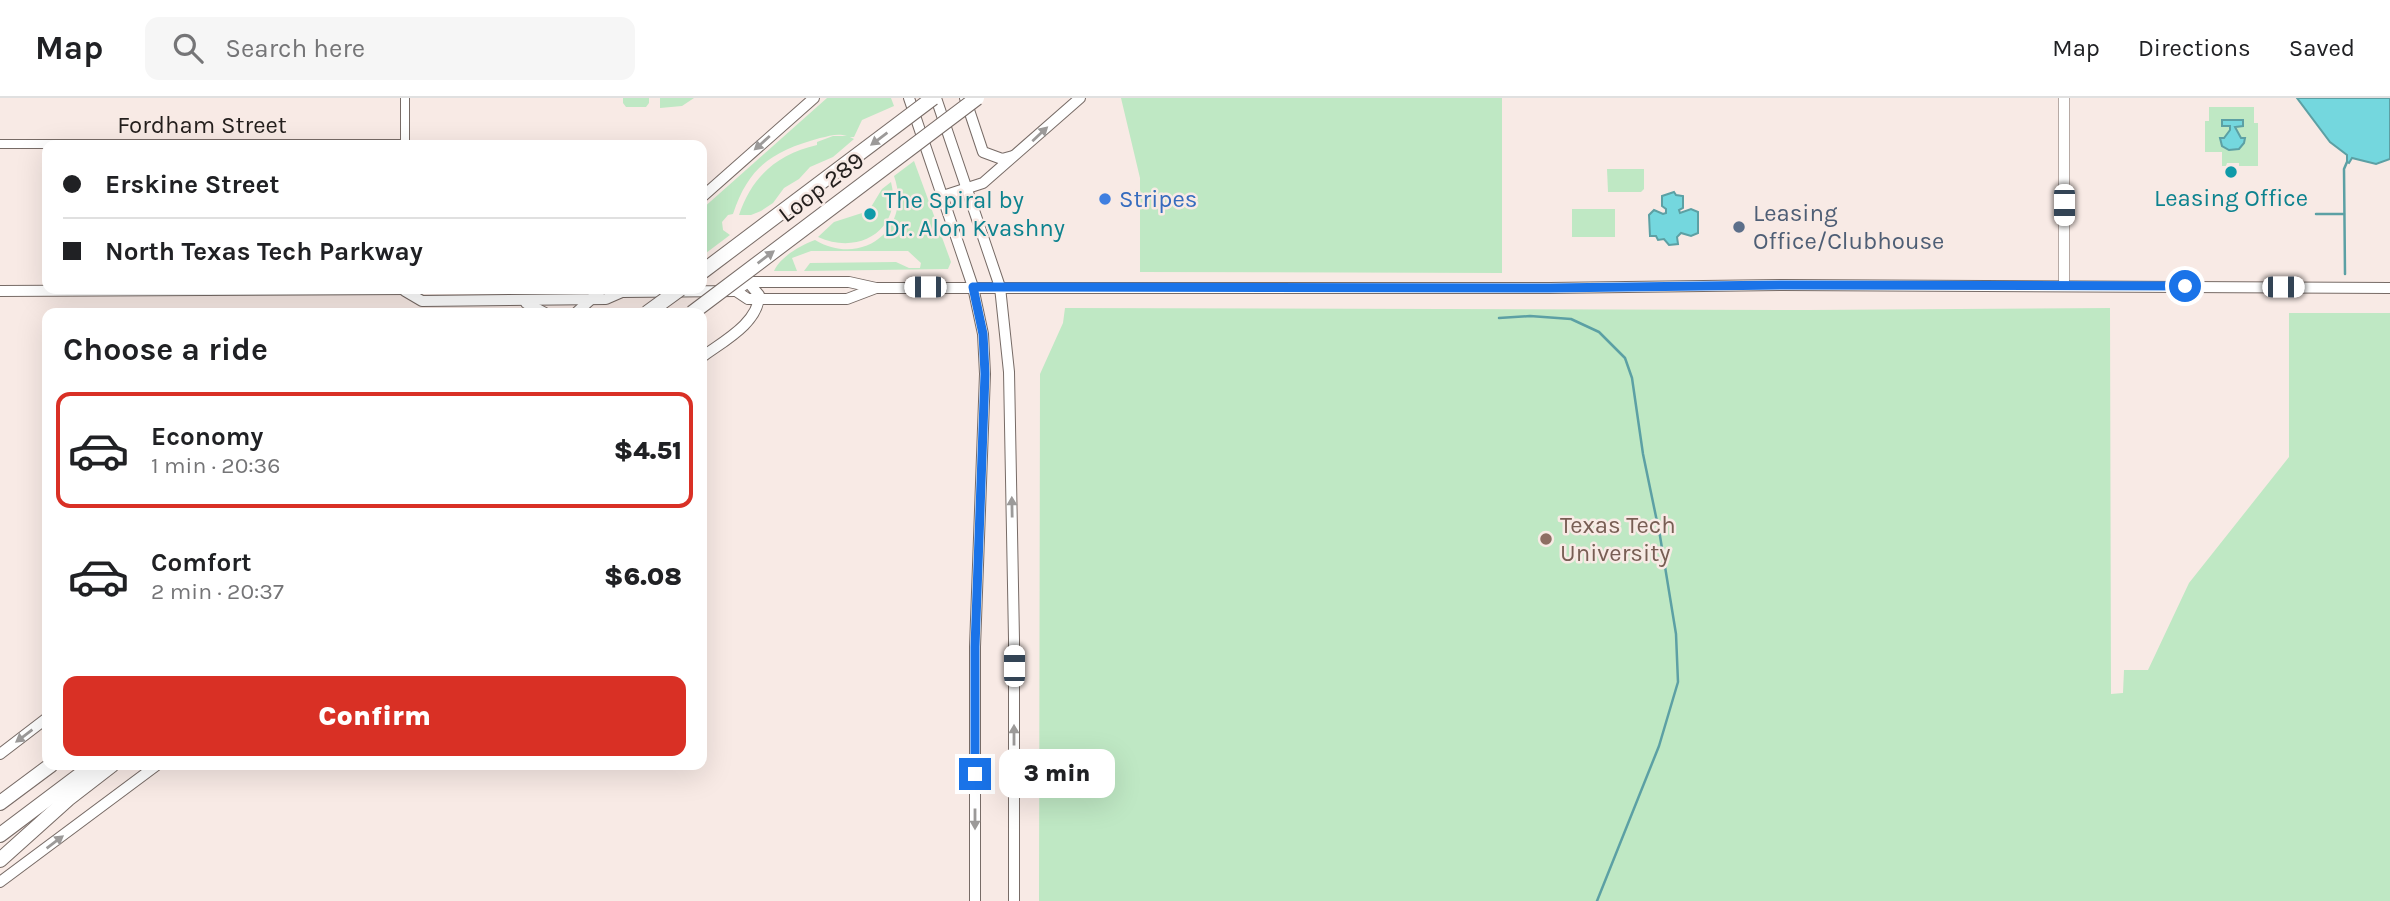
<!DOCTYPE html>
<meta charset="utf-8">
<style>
body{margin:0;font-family:Karla,sans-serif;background:#f6f6f6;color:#202124;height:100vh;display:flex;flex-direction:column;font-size:26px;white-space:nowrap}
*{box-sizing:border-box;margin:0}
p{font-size:23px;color:#757577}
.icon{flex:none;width:38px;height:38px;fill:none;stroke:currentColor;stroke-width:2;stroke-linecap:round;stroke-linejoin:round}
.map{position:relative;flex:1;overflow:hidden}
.sheet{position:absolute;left:42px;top:210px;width:665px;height:462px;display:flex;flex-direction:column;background:#fff;border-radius:14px;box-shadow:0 7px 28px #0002}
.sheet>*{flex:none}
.top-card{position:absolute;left:42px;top:42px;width:665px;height:154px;border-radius:14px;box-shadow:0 7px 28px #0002;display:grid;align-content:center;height:154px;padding:0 21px;background:#fff}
.end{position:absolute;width:32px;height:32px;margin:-16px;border:9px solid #1a73e8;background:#fff;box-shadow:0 0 0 4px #fff}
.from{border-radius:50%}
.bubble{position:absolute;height:49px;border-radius:14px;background:#fff;box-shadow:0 7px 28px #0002;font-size:23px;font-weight:800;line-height:49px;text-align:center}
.car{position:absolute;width:21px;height:42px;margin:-21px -10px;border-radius:9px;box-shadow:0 0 5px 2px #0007;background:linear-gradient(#fff 24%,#345 0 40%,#fff 0 76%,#345 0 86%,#fff 0)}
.top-card b{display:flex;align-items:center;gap:24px;height:66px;font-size:26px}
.top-card b+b{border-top:2px solid #e0e0e0}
.top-card i{width:18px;height:18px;background:#202124}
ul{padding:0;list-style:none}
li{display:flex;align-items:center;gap:21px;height:116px;margin:0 14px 10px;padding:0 7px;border:4px solid transparent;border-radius:14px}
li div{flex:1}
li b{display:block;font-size:26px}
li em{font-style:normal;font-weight:800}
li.current{border-color:#d93025}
li>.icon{width:63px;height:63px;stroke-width:1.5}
h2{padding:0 21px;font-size:32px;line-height:84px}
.action{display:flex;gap:14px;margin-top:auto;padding:14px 21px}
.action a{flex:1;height:80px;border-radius:14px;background:#d93025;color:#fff;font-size:28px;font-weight:800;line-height:80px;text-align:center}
header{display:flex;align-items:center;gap:42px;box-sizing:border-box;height:98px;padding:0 35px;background:#fff;border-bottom:2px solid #e0e0e0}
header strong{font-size:33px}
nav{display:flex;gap:38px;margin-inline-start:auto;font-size:24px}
.search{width:490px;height:63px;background:#f6f6f6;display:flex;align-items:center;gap:18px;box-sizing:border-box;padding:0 24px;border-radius:14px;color:#757577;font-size:26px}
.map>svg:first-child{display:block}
</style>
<header>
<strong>Map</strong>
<div class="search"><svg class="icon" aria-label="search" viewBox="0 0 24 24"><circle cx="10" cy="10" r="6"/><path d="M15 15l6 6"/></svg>Search here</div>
<nav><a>Map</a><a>Directions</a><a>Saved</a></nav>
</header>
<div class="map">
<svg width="2390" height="803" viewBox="0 0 2390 803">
<rect width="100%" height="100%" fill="#f8eae5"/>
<!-- green -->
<g fill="#bfe8c4">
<path d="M623 0H649V5L646 9H626L623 5Z"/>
<path d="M660 0H694L682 8 660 10Z"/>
<path d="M827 0H891L894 8 862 22 854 39H850L854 41 833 59 810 69 799 81 784 90 773 105 761 113 751 117H739C752 78 778 56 817 47V44L833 38H847C837 35 830 38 820 40 773 53 749 68 733 116L728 117 722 124 723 132 730 137 702 158V111Z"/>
<path d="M1121 0H1502V175L1140 174V80Z"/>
<path d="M2209 9H2254V25H2258V68H2239V65H2227L2226 68H2222V54H2205V23H2209Z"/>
<path d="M914 63 951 164 948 171 804 173 810 165 896 164 909 170H920L921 165 908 153H811L792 160 797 173H774C780 159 801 147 815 142 862 170 913 131 894 78Z"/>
<path d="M1607 71H1644V91L1641 94H1608Z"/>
<path d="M891 84C903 131 860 158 818 139L834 124 862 115 871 109 882 91Z"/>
<rect x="1572" y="111" width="43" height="28"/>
<path d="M1065 210 1808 212 2110 210 2111 596 2123 595 2124 572H2148L2189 485 2289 359V215H2390V803H1039L1040 276 1063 225Z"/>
</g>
<!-- water -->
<g fill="#74d7de" stroke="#5ca0a4" stroke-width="2">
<path d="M2297 0H2390V61L2376 66 2352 60 2349 65 2347 64V57L2330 44Z"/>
<path d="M2222 22H2243V28L2235 29 2241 40H2245L2244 45 2239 51 2229 52 2222 48 2220 40H2224L2230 32V28H2222Z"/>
<path d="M1674 94 1676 97 1683 98V110L1679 112 1680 115 1691 111 1698 114V135L1691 138 1681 135 1677 139 1678 146 1669 147 1664 141 1658 142 1656 138H1650L1649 117 1654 112 1663 116 1666 115V111L1662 108V98Z"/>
</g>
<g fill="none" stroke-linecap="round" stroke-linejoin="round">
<!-- stream -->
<g stroke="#5ca0a4" stroke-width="2.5">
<path d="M2316 116H2344"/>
<path d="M2345 176 2344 71 2347 64"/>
<path d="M1499 220 1530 218 1571 221 1599 234 1625 260 1632 280 1643 356 1660 438 1676 536 1678 584 1659 648 1597 803"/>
</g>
<!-- minor casing -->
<g stroke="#776b66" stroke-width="10">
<g id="minor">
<path d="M0 46H405"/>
<path d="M405 47V0"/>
</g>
</g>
<!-- tertiary casing -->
<g stroke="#776b66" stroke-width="11">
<path id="tertiary" d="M2064 187V0"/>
</g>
<!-- secondary casing -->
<g stroke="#776b66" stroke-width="12">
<g id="secondary">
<path d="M909 0 973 189 983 236 985 276 975 549V803"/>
<path d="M936 0 1000 189 1009 274 1014 541V803"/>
<path d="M965 0 983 54 1002 61 1013 58"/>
<path d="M943 98 983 85 1080 0"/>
<path d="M702 99 814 0"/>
<path d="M0 193 410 191"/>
<path d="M405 193 422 203 606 201 622 194 736 193 748 184H849L876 190H1550L1783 187 2390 190"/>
<path d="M736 193 748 201H847L876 190"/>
<path d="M526 205 545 215"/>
<path d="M576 215 602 191"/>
<path d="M702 259C722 244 759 225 759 197L748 184"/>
<path d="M0 656 47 620"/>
<path d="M0 784 157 667"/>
</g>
</g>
<!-- motorway casing -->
<g stroke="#776b66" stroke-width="16">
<g id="motorway">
<path d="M0 705 51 667"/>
<path d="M0 737 93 667"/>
<path d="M0 762 68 701 112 667"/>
</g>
</g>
<!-- minor -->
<use href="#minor" stroke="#fff" stroke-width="8"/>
<!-- tertiary -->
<use href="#tertiary" stroke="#fff" stroke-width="10"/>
<!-- secondary -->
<use href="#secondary" stroke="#fff" stroke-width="10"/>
<!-- motorway -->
<use href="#motorway" stroke="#fff" stroke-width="14"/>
<!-- motorway-bridge casing -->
<g stroke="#776b66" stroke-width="16" stroke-linecap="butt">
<g id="motorway-bridge">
<path d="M702 174 933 0"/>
<path d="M647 215 680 191"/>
<path d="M692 215 977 0"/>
</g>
</g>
<!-- motorway-bridge -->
<use href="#motorway-bridge" stroke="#fff" stroke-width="14"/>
</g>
<!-- one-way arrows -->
<defs><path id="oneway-solid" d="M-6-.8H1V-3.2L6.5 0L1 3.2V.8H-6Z" transform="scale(1.75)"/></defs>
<g fill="#9c9a99">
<use href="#oneway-solid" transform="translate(1040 36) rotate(-43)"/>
<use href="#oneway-solid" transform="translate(879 41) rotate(143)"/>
<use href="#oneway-solid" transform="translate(762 45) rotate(138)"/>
<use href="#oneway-solid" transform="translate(766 159) rotate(-37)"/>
<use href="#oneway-solid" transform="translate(1012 409) rotate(-91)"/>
<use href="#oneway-solid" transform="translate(1014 637) rotate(-90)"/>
<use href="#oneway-solid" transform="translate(24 638) rotate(143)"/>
<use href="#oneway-solid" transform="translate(975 721) rotate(90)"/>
<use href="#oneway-solid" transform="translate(55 744) rotate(-37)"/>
</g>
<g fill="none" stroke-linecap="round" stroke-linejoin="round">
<!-- route -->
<path stroke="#1a73e8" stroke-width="9" d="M975 676V549L985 276 983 236 973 189 1550 190 1783 187 2185 188"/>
</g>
<!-- markers -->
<g fill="#0f9aa8" stroke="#f8eae5" stroke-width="2.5">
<circle cx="2231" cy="74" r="7"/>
<circle cx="870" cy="116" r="7"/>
</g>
<circle fill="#3f7fe0" stroke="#f8eae5" stroke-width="2.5" cx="1105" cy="101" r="7"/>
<circle fill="#5c6f8a" stroke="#f8eae5" stroke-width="2.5" cx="1739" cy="129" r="7"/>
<circle fill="#8d6e63" stroke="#f8eae5" stroke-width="2.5" cx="1546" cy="441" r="7"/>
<g text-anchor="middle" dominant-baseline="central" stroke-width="5" stroke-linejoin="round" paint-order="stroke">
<!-- street labels -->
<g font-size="24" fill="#241f1d" stroke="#f8eae5">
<text x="202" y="27">Fordham Street</text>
<text transform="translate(821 89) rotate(-37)">Loop 289</text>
</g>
<!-- culture labels -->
<g font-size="24" fill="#0d838f" stroke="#f8eae5">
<text x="2231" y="100">Leasing Office</text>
<text x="884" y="102" text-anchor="start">The Spiral by<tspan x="884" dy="28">Dr. Alon Kvashny</tspan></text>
</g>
<!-- shop labels -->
<g font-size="24" fill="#366cbe" stroke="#f8eae5" text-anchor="start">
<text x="1119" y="101">Stripes</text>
</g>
<!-- service labels -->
<g font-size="24" fill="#4e5e75" stroke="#f8eae5" text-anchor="start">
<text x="1753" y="115">Leasing<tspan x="1753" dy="28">Office/Clubhouse</tspan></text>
</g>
<!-- education labels -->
<g font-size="24" fill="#785e54" stroke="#f8eae5" text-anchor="start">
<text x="1560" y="427">Texas Tech<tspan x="1560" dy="28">University</tspan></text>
</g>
</g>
</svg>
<i class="end from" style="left:2185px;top:188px"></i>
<i class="end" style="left:975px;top:676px"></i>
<div class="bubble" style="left:999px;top:651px;width:116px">3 min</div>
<i class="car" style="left:2064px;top:107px;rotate:180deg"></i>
<i class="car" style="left:925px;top:189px;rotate:270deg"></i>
<i class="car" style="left:2283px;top:189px;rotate:90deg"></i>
<i class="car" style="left:1014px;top:568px;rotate:0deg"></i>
<div class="top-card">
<b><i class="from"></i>Erskine Street</b>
<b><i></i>North Texas Tech Parkway</b>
</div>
<section class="sheet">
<h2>Choose a ride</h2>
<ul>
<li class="current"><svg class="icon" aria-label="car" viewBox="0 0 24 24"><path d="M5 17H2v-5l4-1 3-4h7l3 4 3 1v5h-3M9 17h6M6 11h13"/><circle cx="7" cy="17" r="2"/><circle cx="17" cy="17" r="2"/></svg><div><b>Economy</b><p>1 min · 20:36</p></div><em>$4.51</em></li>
<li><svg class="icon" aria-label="car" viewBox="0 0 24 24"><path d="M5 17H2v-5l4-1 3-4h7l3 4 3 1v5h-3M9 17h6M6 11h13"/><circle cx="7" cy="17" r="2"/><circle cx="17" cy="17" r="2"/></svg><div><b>Comfort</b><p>2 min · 20:37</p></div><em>$6.08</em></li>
</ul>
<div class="action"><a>Confirm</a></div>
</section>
</div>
